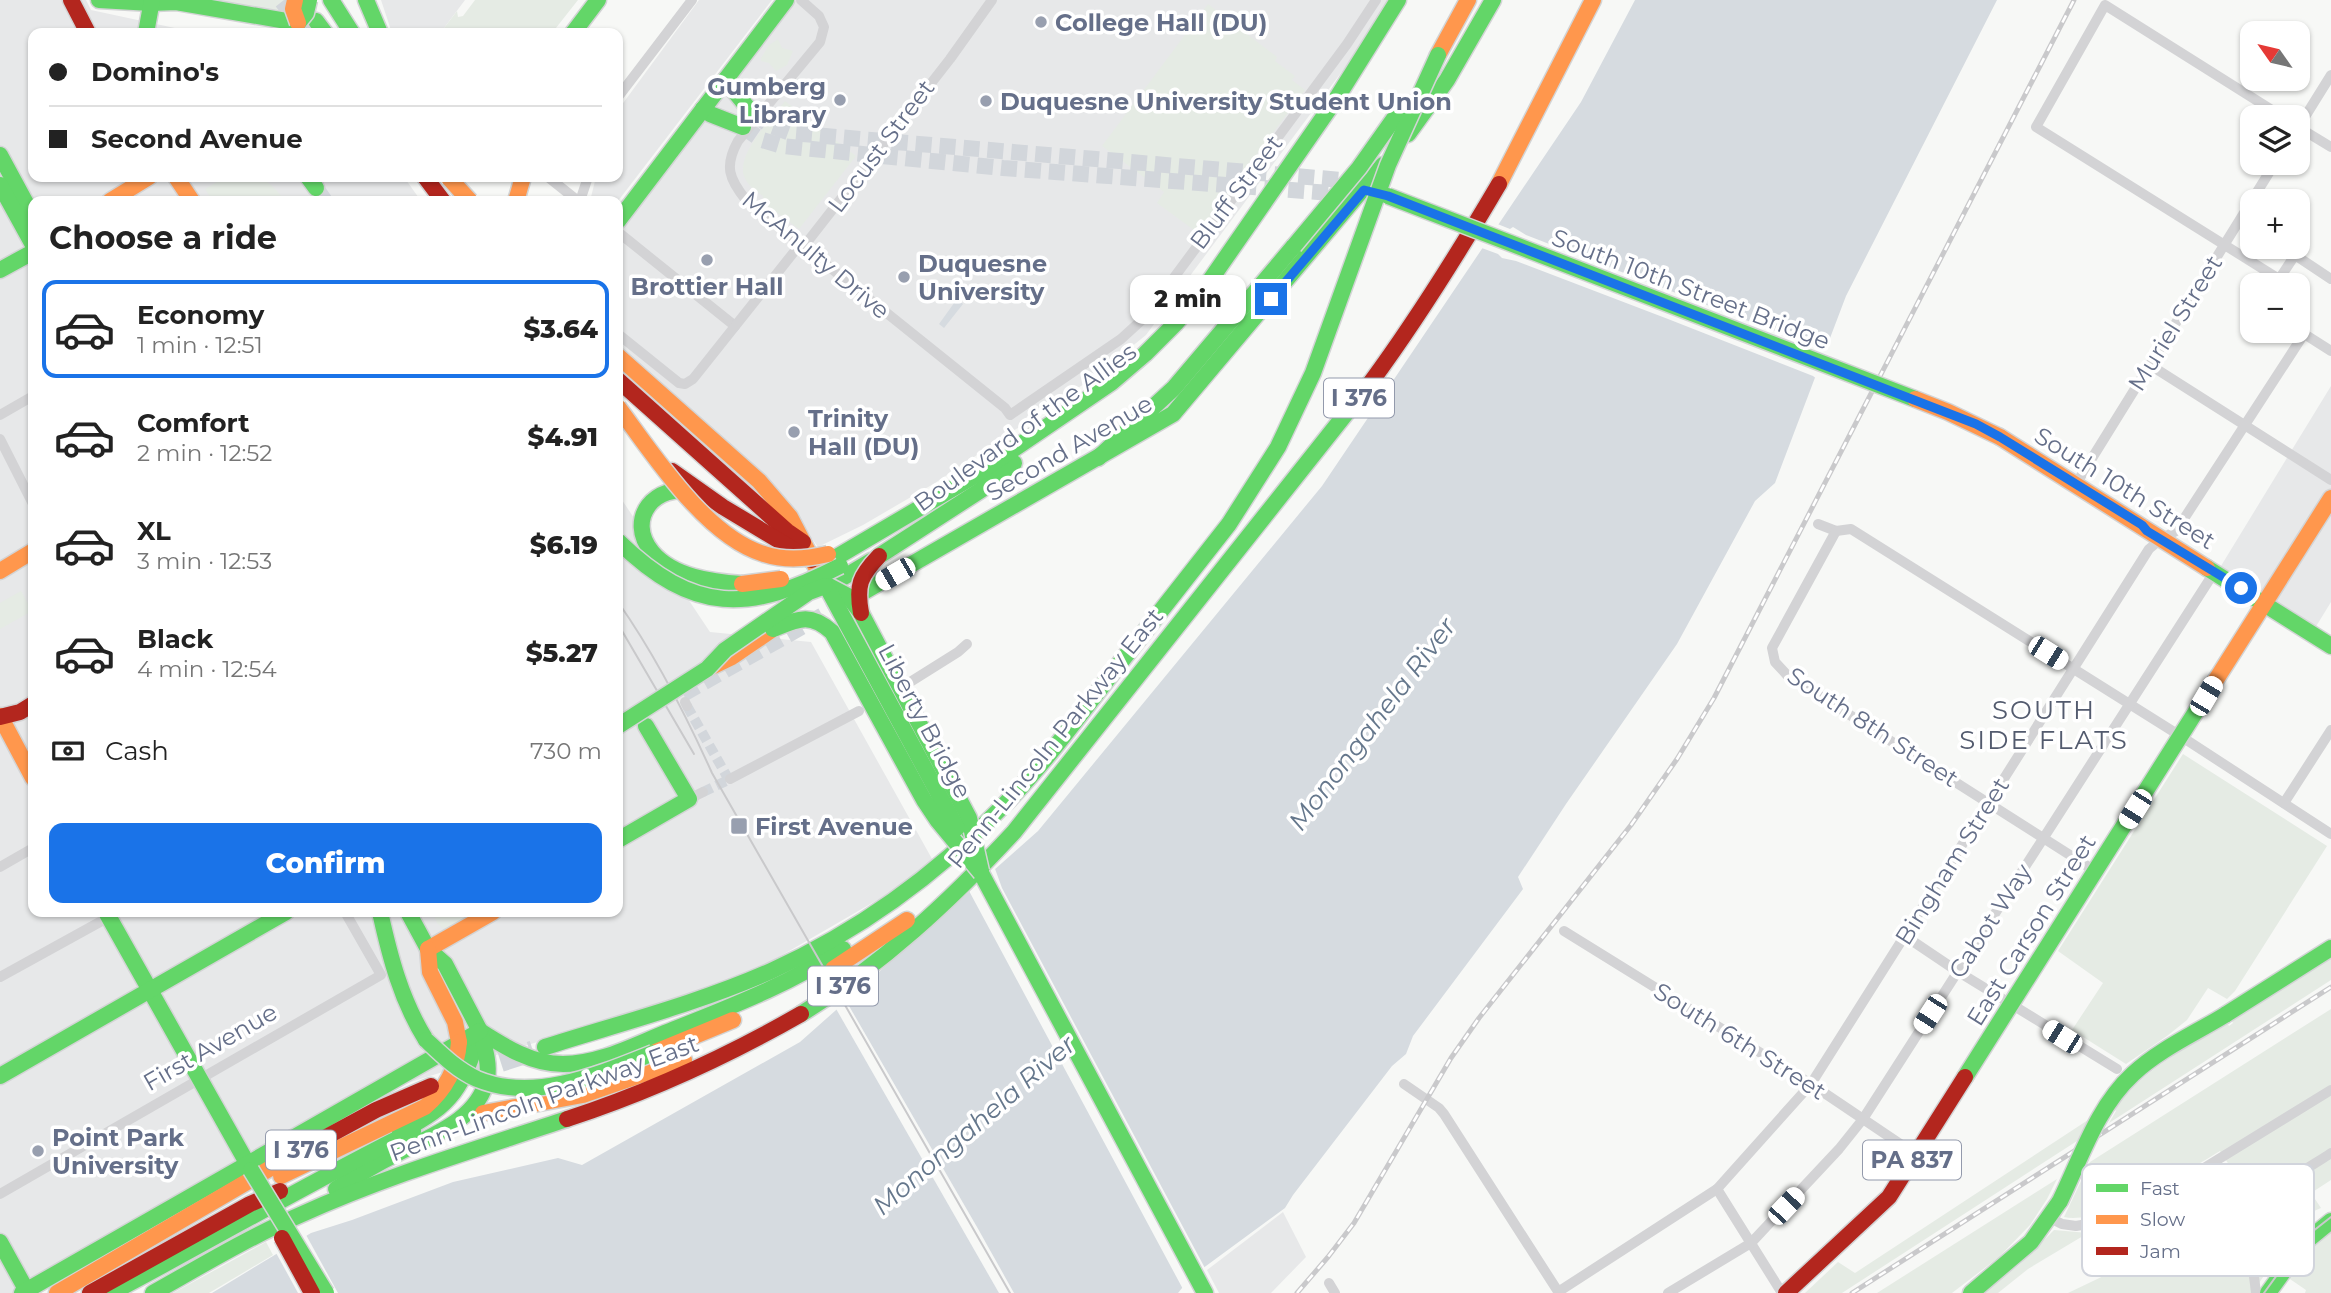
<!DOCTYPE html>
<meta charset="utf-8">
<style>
body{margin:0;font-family:Montserrat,sans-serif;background:#f2f2f2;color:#222;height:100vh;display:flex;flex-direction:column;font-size:26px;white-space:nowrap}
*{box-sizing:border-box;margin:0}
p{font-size:23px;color:#767676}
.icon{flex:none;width:38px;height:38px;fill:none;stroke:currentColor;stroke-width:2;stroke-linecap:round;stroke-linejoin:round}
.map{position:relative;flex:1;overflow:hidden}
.panel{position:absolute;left:28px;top:196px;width:595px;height:721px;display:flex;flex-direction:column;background:#fff;border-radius:14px;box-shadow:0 2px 5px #0004}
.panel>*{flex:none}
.hud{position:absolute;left:28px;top:28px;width:595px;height:154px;border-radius:14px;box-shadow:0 2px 5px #0004;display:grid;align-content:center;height:154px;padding:0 21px;background:#fff}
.needle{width:46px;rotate:304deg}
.controls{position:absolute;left:2240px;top:21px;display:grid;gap:14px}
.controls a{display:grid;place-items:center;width:70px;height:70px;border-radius:14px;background:#fff;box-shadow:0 2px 5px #0004;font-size:35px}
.end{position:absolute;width:32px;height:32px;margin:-16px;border:9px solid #1a73e8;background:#fff;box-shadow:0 0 0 4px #fff}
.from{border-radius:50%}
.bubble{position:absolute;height:49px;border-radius:14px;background:#fff;box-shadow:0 2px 5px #0004;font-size:23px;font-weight:800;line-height:49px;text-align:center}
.car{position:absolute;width:21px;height:42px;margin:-21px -10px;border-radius:9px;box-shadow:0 0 5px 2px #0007;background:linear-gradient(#fff 24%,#345 0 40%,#fff 0 76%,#345 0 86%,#fff 0)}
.hud b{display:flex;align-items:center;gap:24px;height:66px;font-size:26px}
.hud b+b{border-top:2px solid #e0e0e0}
.hud i{width:18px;height:18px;background:#222}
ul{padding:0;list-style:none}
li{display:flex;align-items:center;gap:21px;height:98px;margin:0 14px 10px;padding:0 7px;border:4px solid transparent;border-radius:14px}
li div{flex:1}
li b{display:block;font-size:26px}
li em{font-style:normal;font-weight:800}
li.active{border-color:#1a73e8}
li>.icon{width:63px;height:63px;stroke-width:1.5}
h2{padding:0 21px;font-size:32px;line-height:84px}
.pay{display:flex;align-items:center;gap:18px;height:77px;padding:0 21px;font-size:26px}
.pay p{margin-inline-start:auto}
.cta{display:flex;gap:14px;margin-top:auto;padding:14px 21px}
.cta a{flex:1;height:80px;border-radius:14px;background:#1a73e8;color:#fff;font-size:28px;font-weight:800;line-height:80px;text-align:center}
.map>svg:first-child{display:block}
</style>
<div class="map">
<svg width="2331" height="1293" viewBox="0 0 2331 1293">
<rect width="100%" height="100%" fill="#f7f8f6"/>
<!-- built -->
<g fill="#e7e8e9">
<path d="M0 0H86L91 10 198 33H33V177H404L421 201H33V912H618V494L710 632 811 642 936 866 746 976 376 1093 28 1293H0Z"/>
<path d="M381 0H465L444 28 450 33H392Z"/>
<path d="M699 0H772L618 201H590L596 177H618V110Z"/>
<path d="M796 0H1388L1361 46 1146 335 1093 378 935 483 863 525 818 547 780 496 618 349V236Z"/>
<path d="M2331 386V602L2312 633 2213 579Z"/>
<path d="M1283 1212 1306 1257 1271 1293H1219L1207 1270Z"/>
</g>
<!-- green -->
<g fill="#e5ebe4">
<path d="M208 0H289L288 8 281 12Z"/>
<path d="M475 0H578L552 33H452L444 28 457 11 458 17 463 16Z"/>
<path d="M1208 4 1277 57 1275 61 1295 76 1292 80 1305 90 1198 233 1157 203 1164 192 1102 146Z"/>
<path d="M778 39 782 48 793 51 787 65 776 71 769 63 761 61V58L769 45Z"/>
<path d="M785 101 856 156 799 229 764 203 763 196C756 191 747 185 744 176 736 154 772 118 785 101Z"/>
<path d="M225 177C258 177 264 173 285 201H213L205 189Z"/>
<path d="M21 591 32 611 0 629V603Z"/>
<path d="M2183 754 2327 846 2235 991 2227 999 2208 988 2187 1020 2167 1036 2126 1064 2072 1030 2103 983 2058 951Z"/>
<path d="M433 912H474L450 927 444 929 437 923Z"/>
<path d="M2331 956V980L2109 1123 2116 1111 2114 1109C2144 1068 2185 1049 2228 1024L2229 1026 2233 1023 2232 1021Z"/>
<path d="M2331 1009V1180L2311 1193 2321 1208 2291 1221 2275 1241 2268 1270 2252 1293H2068L2116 1270 2103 1246 2113 1233 2124 1252 2168 1225 2235 1174 2220 1151C2187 1171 2101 1226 2064 1217L2090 1162Z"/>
<path d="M2088 1120 2077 1141 1842 1293H1805L1838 1262 1855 1273Z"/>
<path d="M2057 1179 2047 1199 2030 1225 1999 1257 1952 1293H1877Z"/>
<path d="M2054 1230 2088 1233 2028 1269 1998 1293H1982L2019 1265Z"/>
<path d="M2331 1231V1293H2305L2306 1290 2287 1277 2311 1248Z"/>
<path d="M266 1242 273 1255 209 1293H173Z"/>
</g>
<!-- water -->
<g fill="#d6dbe0">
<path d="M1635 0H1997L1846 296 1775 483 1755 501 1677 644 1566 804 1518 877 1523 889 1413 1036 1406 1054 1392 1066 1293 1195 1285 1208 1191 1277 1178 1293H212L311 1233 352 1220 453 1182 558 1158 582 1165 800 1042 1038 831 1322 486 1581 102Z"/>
<path d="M957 299 963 304 944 328 939 324Z"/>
</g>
<!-- pier -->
<g fill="#f7f8f6">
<path d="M1495 223 1510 229 1513 227 1526 235 1823 350H1829L1818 380 1813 376 1668 319 1516 261 1502 258 1498 254 1479 247Z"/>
<path d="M994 866 1002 888 1206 1270 1193 1279 1184 1291 968 889Z"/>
<path d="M845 999 977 1227 1014 1293H999L835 1007Z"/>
<path d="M305 1233 338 1293H298L275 1251Z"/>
</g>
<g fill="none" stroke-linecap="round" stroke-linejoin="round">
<!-- street-tunnel -->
<g stroke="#d2d6db" stroke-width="10" stroke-dasharray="10 5" stroke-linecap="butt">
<path d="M687 706 729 780"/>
<path d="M703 792 730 779"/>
</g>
<!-- secondary-tunnel -->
<g stroke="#d2d6db" stroke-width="16" stroke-dasharray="16 8" stroke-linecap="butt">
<path d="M753 114 771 126 790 133 1342 180"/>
<path d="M743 127 762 140 782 146 1003 168 1330 193"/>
<path d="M316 188 325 201"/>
<path d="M683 694 846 602"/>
</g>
<!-- highway-tunnel -->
<g stroke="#d2d6db" stroke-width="21" stroke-dasharray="21 10" stroke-linecap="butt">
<path d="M284 0 310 33"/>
<path d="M471 1071 533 1051"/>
</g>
<!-- fast casing -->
<g stroke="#d3d4d5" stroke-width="19">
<g id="fast">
<path d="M99 0 151 3"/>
<path d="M331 0 352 33"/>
<path d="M366 0 380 33"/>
<path d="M151 3 176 2 298 23 296 33"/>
<path d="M316 21 325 33"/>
<path d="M146 33 152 0"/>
<path d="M573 33 598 0"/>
<path d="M725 80 753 114"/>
<path d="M703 109 710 114 743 127"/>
<path d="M1408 134 1447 80 1493 0"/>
<path d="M0 155 33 216"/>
<path d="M308 177 316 188"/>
<path d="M0 185 33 245"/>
<path d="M618 221 786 0"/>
<path d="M0 270 33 252"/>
<path d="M1098 458 1174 388 1294 246"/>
<path d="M694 492C655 482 625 519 652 552 673 577 712 582 742 584"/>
<path d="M879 556 981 490 1014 463"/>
<path d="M835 558 974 476 1111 383 1145 354 1176 323 1202 292 1338 96 1398 0"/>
<path d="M2207 568 2331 646"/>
<path d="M829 586 871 561"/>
<path d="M860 594 1173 414 1383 165"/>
<path d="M618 840 689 799 646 726"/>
<path d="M981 873 1205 1293"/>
<path d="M106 912 251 1170"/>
<path d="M380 912C390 957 401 1000 426 1040"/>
<path d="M408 912 428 949 445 964 480 1031"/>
<path d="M801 1014C882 965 950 901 1014 832L1371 382"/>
<path d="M2225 1015 2331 948"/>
<path d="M480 1031C505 1047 532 1064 563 1064 601 1064 636 1044 670 1031 732 1006 786 986 843 949"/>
<path d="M545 1047C621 1023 699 1003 771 971 859 931 937 874 1004 805 1051 757 1089 702 1131 649"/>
<path d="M0 1076 286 912"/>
<path d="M1965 1077 2200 705"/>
<path d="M400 1132C454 1104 462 1088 480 1031"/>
<path d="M336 1189C356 1176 376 1164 398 1153 431 1136 478 1120 487 1079 490 1063 484 1046 480 1031"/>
<path d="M0 1242 28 1293"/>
<path d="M22 1293 480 1031"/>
<path d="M111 1293C212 1240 310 1182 413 1131"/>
<path d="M153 1293C201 1266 249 1237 300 1215 386 1176 477 1149 567 1119"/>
<path d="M1971 1293 2031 1242 2060 1201"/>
<path d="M2268 1293 2304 1243 2331 1221"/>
</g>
</g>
<!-- slow casing -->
<g stroke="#d3d4d5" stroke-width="19">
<g id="slow">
<path d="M1438 55 1468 0"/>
<path d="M176 177 192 201"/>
<path d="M1499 184 1593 0"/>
<path d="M110 201 149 177"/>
<path d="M516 201 523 177"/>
<path d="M618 356 759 481 790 517 819 573"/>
<path d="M2000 437 2207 568"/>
<path d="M0 571 33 551"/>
<path d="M707 669 732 657 773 629"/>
<path d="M2200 705 2331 498"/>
<path d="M0 716 33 778"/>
<path d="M428 949 493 912"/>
<path d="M428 949 430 972 455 1022 459 1042"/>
<path d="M833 969 907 920"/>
<path d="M653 1053 733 1020"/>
<path d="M483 1113 583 1095 684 1060"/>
<path d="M281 1176 425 1107C446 1089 457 1069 459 1042"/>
<path d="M57 1293 293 1155"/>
</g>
</g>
<!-- jam casing -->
<g stroke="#d3d4d5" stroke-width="19">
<g id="jam">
<path d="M71 0 88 33"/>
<path d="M425 177 443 201"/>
<path d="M618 380 787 531 803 542"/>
<path d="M1371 382C1418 318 1459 252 1499 184"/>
<path d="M672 471 723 507 811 560"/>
<path d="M0 717 20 712 33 704"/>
<path d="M567 1119C649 1092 726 1057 801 1014"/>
<path d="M293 1155 376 1110 431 1086"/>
<path d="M90 1293 250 1204 280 1191"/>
<path d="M1786 1293 1889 1197 1965 1077"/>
</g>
</g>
<!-- street -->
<g stroke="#d3d3d5" stroke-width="10">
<path d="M801 0 819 16 824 27 820 42 738 141C724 166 729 179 746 200L1005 408 1010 415 1121 339 1144 318 1347 44 1376 0"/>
<path d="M618 97 692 0"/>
<path d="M2298 127 2331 147"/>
<path d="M2298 128 2331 75"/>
<path d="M548 177 578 201"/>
<path d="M580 201 588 177"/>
<path d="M618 232 735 326"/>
<path d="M2279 279 2036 127 2105 5 2283 117"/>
<path d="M2276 284 2295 255 2331 279"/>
<path d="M2298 330 2331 351"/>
<path d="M618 334 679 383 685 384 693 379 794 252 808 241 950 59 992 0"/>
<path d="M2150 365 2331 480"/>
<path d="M0 415 33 396"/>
<path d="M0 439 33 504"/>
<path d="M2076 484 2275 163"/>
<path d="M1818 524 1836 531 1851 529 2182 737 2331 834"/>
<path d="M1836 531 1772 648 1775 662 1787 675 2095 871"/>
<path d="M907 684 958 652 967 644"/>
<path d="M685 702 687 706"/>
<path d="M730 779 859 711"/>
<path d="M689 799 703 792"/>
<path d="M2284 803 2331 730"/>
<path d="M0 867 33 848"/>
<path d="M1564 931 1811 1084 1915 1154"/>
<path d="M1905 936 1957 971 2117 1069"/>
<path d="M0 977 118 912"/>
<path d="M1404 1084 1439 1108 1444 1114 1559 1293"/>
<path d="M1717 1189 1782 1293"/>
<path d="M0 1194 381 975 345 912"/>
<path d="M2050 1218 2062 1224 2076 1226 2093 1223 2170 1189 2331 1090"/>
<path d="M1329 1283 1335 1293"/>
<path d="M1558 1292 1717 1189 1811 1084 2149 549 2161 539 2176 531 2304 334"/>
<path d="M1668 1293 1751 1243 1839 1149 1863 1119 2215 571"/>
<path d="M2256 1293C2254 1273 2248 1242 2251 1223 2256 1195 2308 1169 2331 1153"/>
</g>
<!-- fast -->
<use href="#fast" stroke="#63d668" stroke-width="16"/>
<!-- slow -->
<use href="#slow" stroke="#ff974d" stroke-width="16"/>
<!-- jam -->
<use href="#jam" stroke="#b3261e" stroke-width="16"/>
<!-- tram -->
<g stroke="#c9c9cb" stroke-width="2">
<path d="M618 602C656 656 685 713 712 773L1010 1293"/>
<path d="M618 624 694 754"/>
<path d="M2264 1293 2303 1239 2331 1217"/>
</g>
<!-- rail casing -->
<g stroke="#c9c9cb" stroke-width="5">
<g id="rail">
<path d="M1297 1293 1328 1257 1354 1223 1451 1058 1479 1018 1631 825 1677 759 1714 698 2074 0"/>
<path d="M1852 1293 2331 987"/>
</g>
</g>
<!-- rail -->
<use href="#rail" stroke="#fff" stroke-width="2.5" stroke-dasharray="8" stroke-linecap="butt"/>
<!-- fast-bridge casing -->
<g stroke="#d3d4d5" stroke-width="19" stroke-linecap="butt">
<g id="fast-bridge">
<path d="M298 23 306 13 309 0"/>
<path d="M1388 196 1915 399"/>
<path d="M1294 246 1359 168 1405 103"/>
<path d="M618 541C694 615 749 613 840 566"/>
<path d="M829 586 848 596 861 613 969 818 981 871"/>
<path d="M829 591 957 828"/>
<path d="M773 629C798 619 810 612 832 632L924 800 938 821 981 873"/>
<path d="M1131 649 1229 524 1278 447 1313 373 1388 165 1438 55"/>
<path d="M618 726 707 669 725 650 809 592 825 586"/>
<path d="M426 1040C442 1055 457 1070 477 1079 534 1103 600 1074 653 1053"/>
<path d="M251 1170 326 1293"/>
<path d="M2060 1201C2081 1158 2097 1107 2133 1074 2160 1049 2194 1034 2225 1015"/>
</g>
</g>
<!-- slow-bridge casing -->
<g stroke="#d3d4d5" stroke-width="19" stroke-linecap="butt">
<g id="slow-bridge">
<path d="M295 0 293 9 298 23"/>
<path d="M449 178 470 201"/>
<path d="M1915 399 1948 412 2000 437"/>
<path d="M618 407C653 454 706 537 764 554 785 561 807 559 828 554"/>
<path d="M742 584 781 579"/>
</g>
</g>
<!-- jam-bridge casing -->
<g stroke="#d3d4d5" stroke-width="19" stroke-linecap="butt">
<g id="jam-bridge">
<path d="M861 613C856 585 860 576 879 556"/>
<path d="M282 1238 312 1293"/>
</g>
</g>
<!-- fast-bridge -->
<use href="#fast-bridge" stroke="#63d668" stroke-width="16"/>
<!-- slow-bridge -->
<use href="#slow-bridge" stroke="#ff974d" stroke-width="16"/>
<!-- jam-bridge -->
<use href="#jam-bridge" stroke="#b3261e" stroke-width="16"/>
</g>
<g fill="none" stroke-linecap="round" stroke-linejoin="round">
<!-- route -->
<path stroke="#1a73e8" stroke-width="9" d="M1271 299 1364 190 1388 196 1976 424 2000 437 2142 525 2147 531 2241 588"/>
</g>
<!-- markers -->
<g fill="#989faf" stroke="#fff" stroke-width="2.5">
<circle cx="1041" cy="22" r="7"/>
<circle cx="840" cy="100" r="7"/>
<circle cx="986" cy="101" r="7"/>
<circle cx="707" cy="260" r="7"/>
<circle cx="904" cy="277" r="7"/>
<circle cx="794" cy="432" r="7"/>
<rect x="730" y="817" width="18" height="18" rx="3.5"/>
<circle cx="38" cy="1151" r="7"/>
</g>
<g text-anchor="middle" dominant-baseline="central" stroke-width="7" stroke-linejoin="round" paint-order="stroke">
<!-- shield labels -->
<g fill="#fff" stroke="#939aac" stroke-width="2">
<rect x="1324" y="378.5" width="70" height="39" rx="5"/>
<rect x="808" y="966.5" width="70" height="39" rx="5"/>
<rect x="266" y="1130.5" width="70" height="39" rx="5"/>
<rect x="1863" y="1140.5" width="98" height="39" rx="5"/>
</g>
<g font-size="23" font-weight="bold" fill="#656f89">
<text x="1359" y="398">I 376</text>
<text x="843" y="986">I 376</text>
<text x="301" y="1150">I 376</text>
<text x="1912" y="1160">PA 837</text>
</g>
<!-- poi labels -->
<g font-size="24" font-weight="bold" fill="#656f89" stroke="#fff" text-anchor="start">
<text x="1055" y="22">College Hall (DU)</text>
<text x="826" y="86" text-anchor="end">Gumberg<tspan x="826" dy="28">Library</tspan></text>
<text x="1000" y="101">Duquesne University Student Union</text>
<text x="918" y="263">Duquesne<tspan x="918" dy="28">University</tspan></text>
<text x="707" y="286" text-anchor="middle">Brottier Hall</text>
<text x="808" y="418">Trinity<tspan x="808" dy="28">Hall (DU)</tspan></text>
<text x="755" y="826">First Avenue</text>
<text x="52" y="1137">Point Park<tspan x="52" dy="28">University</tspan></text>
</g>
<!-- street labels -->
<g font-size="24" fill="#656f89" stroke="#fff">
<text transform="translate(881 146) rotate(-53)">Locust Street</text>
<text transform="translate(1236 192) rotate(-53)">Bluff Street</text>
<text transform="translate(816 255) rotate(40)">McAnulty Drive</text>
<text transform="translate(1691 289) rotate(21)">South 10th Street Bridge</text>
<text transform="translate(2175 323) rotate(-58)">Muriel Street</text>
<text transform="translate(1025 427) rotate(-36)">Boulevard of the Allies</text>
<text transform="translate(1069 448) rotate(-30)">Second Avenue</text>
<text transform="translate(2125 488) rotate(32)">South 10th Street</text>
<text transform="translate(925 721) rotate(62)">Liberty Bridge</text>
<text transform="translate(1873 727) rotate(33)">South 8th Street</text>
<text transform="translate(1055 738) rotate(-51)">Penn-Lincoln Parkway East</text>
<text transform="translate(1952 861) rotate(-58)">Bingham Street</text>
<text transform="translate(1990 921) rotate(-57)">Cabot Way</text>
<text transform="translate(2031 930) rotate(-58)">East Carson Street</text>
<text transform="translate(1740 1041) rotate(32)">South 6th Street</text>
<text transform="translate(210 1047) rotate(-30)">First Avenue</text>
<text transform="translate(544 1098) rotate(-20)">Penn-Lincoln Parkway East</text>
</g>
<!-- neighbourhood labels -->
<g font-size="26" letter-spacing="2" fill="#535b6e" stroke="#fff">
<text x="2044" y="710">SOUTH<tspan x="2044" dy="30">SIDE FLATS</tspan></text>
</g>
<!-- water labels -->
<g font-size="26" font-style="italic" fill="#65778c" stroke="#fff">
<text transform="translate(1372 724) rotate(-53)">Monongahela River</text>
<text transform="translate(974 1125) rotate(-41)">Monongahela River</text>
</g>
</g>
<!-- legend -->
<rect x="2082" y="1164" width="232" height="112" rx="10" fill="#fff" stroke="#d1d4dc" stroke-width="2"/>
<rect x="2096" y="1184" width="32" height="8" fill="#63d668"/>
<rect x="2096" y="1215" width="32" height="9" fill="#ff974d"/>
<rect x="2096" y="1247" width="32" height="8" fill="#b3261e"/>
<g font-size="19" fill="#656f89">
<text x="2140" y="1195">Fast</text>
<text x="2140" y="1226">Slow</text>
<text x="2140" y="1258">Jam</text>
</g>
</svg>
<div class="controls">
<a><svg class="needle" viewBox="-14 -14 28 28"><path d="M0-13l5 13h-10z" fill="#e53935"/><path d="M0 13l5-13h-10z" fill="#767676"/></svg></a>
<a><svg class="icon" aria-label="layers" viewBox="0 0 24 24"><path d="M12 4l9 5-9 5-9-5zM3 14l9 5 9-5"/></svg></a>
<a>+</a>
<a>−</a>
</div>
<i class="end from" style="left:2241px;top:588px"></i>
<i class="end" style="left:1271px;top:299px"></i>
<div class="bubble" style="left:1130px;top:275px;width:116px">2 min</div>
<i class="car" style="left:895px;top:574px;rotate:240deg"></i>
<i class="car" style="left:2048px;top:653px;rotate:122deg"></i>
<i class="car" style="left:2206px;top:696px;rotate:31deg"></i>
<i class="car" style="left:2135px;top:809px;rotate:212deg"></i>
<i class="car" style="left:1930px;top:1014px;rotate:213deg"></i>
<i class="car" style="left:2062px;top:1037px;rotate:302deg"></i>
<i class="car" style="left:1786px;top:1206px;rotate:43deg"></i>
<div class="hud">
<b><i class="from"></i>Domino's</b>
<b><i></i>Second Avenue</b>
</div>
<section class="panel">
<h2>Choose a ride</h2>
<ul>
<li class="active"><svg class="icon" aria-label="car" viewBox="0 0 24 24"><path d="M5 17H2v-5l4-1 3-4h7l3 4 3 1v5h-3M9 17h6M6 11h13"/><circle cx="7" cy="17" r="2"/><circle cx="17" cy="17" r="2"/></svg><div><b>Economy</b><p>1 min · 12:51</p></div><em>$3.64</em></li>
<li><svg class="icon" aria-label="car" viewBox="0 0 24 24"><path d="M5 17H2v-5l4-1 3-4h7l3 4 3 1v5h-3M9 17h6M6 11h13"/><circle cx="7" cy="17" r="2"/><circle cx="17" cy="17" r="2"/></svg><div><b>Comfort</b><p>2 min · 12:52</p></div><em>$4.91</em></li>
<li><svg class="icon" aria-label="car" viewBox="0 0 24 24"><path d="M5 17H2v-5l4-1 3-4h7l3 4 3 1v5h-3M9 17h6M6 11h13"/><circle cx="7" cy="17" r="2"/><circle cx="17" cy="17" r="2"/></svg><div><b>XL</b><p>3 min · 12:53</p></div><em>$6.19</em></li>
<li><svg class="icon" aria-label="car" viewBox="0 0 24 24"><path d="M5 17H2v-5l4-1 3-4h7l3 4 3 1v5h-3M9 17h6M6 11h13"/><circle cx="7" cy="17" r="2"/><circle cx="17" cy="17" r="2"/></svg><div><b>Black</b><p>4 min · 12:54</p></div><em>$5.27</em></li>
</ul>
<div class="pay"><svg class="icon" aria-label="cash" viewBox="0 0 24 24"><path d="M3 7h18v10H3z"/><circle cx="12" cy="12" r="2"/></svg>Cash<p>730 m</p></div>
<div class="cta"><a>Confirm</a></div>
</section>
</div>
